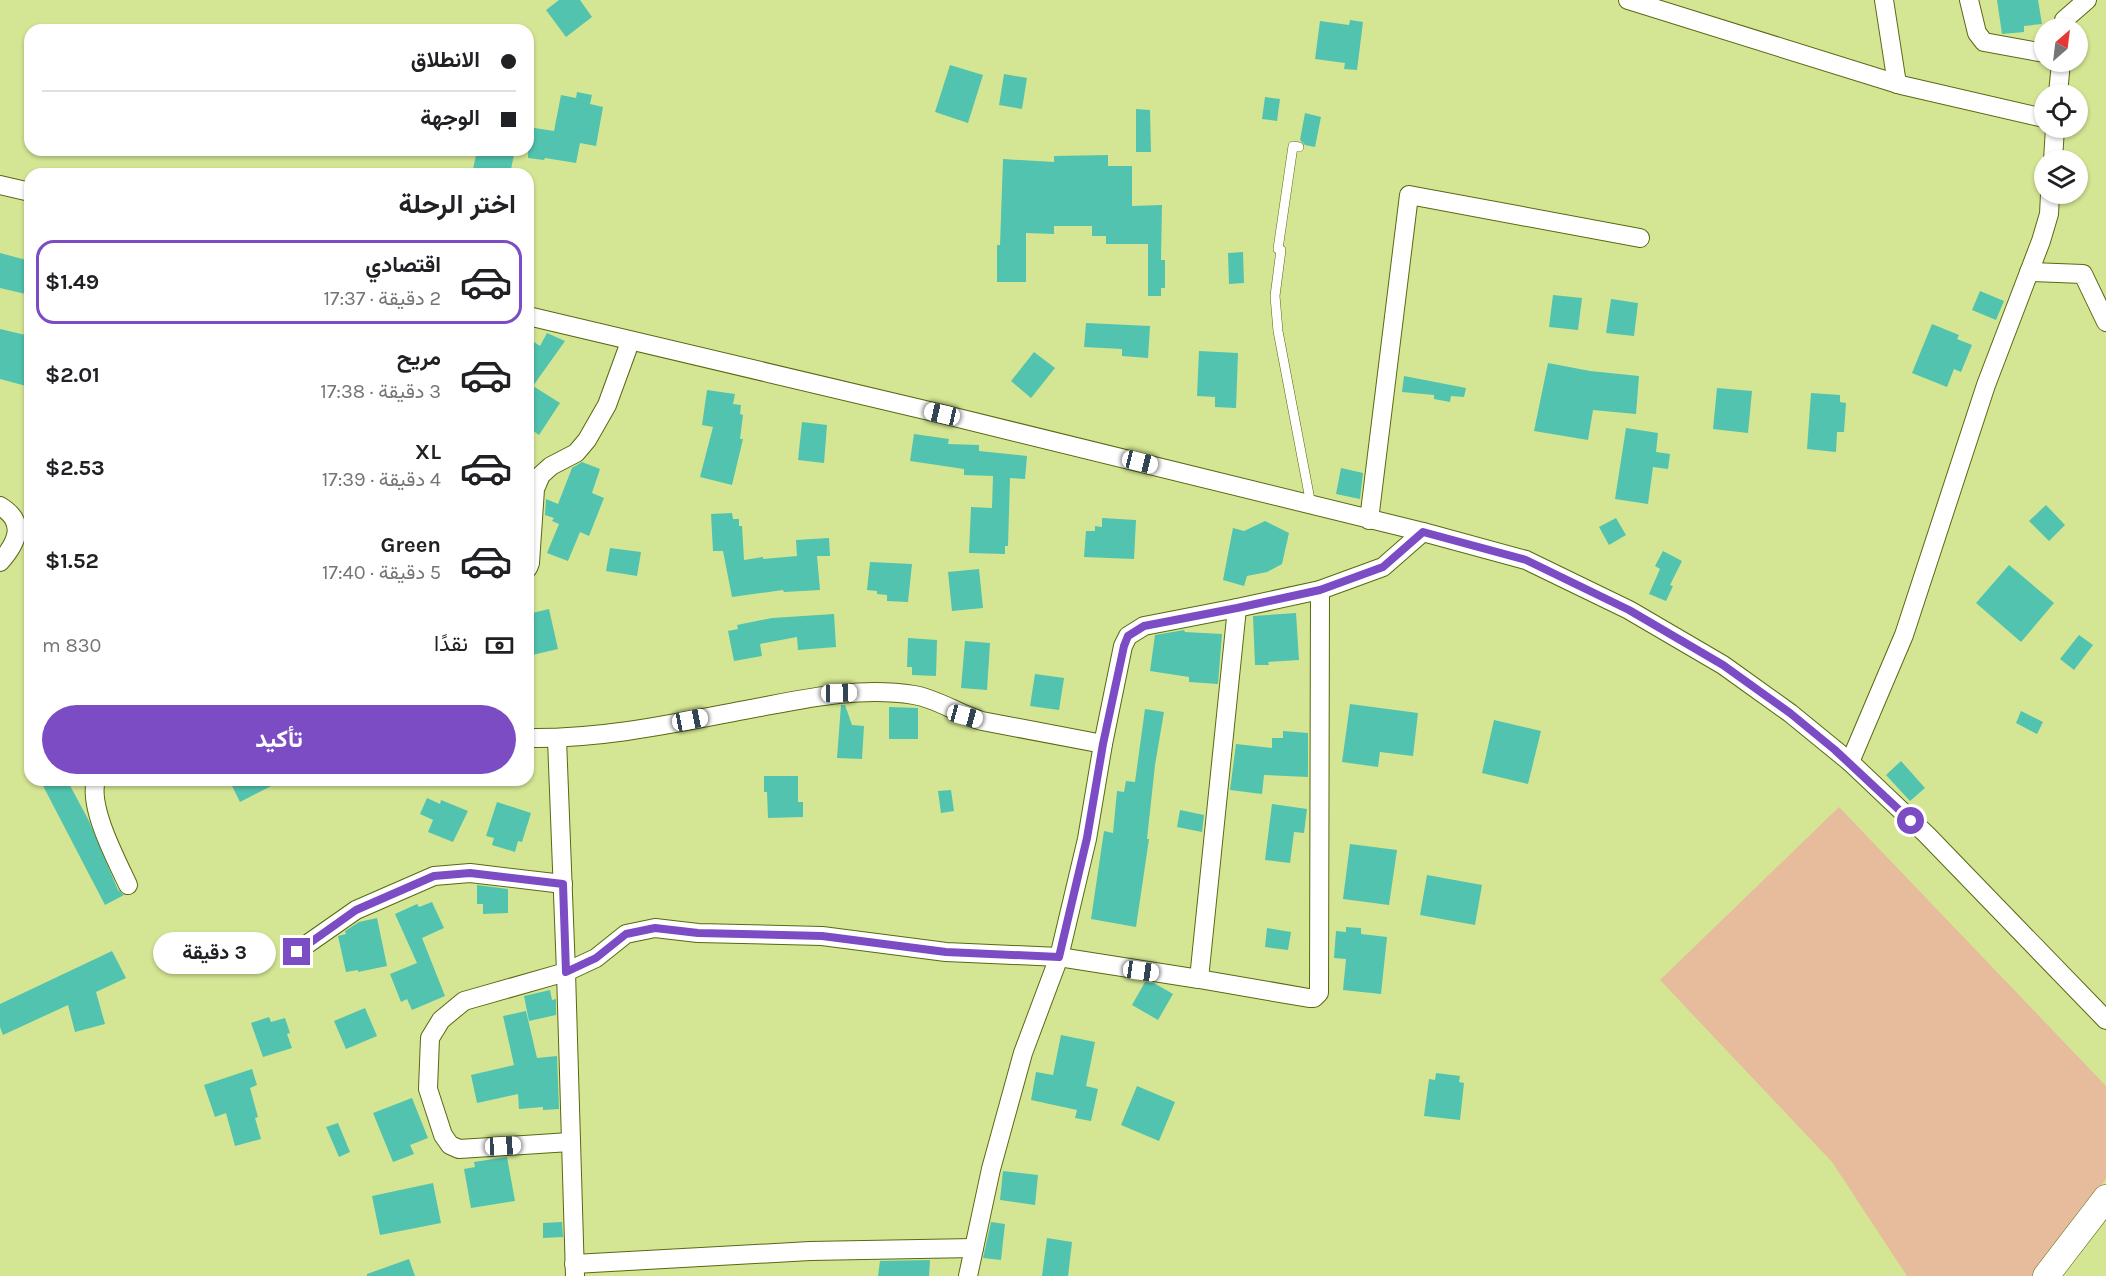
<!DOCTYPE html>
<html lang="ar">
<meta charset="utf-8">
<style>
body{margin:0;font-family:Karla,Vazirmatn,sans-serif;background:#f6f6f6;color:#202124;direction:rtl;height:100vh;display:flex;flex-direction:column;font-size:22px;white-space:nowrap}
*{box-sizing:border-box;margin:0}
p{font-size:20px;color:#757577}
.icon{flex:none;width:33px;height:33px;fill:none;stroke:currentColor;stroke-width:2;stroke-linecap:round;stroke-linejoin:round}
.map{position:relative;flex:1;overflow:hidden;direction:ltr}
.sheet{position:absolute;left:24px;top:168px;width:510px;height:618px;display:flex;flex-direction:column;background:#fff;border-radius:18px;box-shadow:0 2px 4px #0004;direction:rtl}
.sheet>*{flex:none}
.banner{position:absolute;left:24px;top:24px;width:510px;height:132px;border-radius:18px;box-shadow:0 2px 4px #0004;direction:rtl;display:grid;align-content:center;height:132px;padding:0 18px;background:#fff}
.needle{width:39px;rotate:28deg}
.tools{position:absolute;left:2034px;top:18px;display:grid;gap:12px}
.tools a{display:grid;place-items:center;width:54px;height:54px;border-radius:50%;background:#fff;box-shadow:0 2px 4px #0004;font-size:30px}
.end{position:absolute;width:27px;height:27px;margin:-14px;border:8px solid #7c4cc4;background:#fff;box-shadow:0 0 0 3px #fff}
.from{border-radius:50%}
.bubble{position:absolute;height:42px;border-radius:21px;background:#fff;box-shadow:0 2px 4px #0004;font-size:20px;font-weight:700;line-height:42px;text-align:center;direction:rtl}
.car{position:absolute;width:18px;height:36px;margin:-18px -9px;border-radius:8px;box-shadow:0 0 4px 2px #0007;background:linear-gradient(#fff 24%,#345 0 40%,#fff 0 76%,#345 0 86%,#fff 0)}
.banner b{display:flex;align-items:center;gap:21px;height:57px;font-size:22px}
.banner b+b{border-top:2px solid #e0e0e0}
.banner i{width:15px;height:15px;background:#202124}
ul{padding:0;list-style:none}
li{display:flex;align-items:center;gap:18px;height:84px;margin:0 12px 9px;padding:0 6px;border:3px solid transparent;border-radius:18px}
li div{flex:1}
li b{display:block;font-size:22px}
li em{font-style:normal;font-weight:700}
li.on{border-color:#7c4cc4}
li>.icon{width:54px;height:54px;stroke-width:1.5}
h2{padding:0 18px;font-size:27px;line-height:72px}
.pay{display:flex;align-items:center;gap:15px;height:66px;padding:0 18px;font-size:22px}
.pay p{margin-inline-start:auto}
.cta{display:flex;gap:12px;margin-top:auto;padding:12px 18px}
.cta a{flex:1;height:69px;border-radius:36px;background:#7c4cc4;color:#fff;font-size:24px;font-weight:700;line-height:69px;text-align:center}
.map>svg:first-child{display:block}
</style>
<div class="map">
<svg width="2106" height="1276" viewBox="0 0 2106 1276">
<rect width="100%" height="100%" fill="#d4e694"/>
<!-- green -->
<path fill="#e6bc9c" d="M1839 807 2106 1086V1179L2033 1276H1907L1832 1162 1660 980Z"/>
<!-- building -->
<g fill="#52c3ae">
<path d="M559 0H580L592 17 566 37 546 10Z"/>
<path d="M1997 0H2038L2042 24 2024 26V32L2002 34Z"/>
<path d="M1350 20 1363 22 1357 70 1344 69 1345 63 1315 59 1320 21 1349 25Z"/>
<path d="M950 65 983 75 968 123 935 112Z"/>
<path d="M1004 74 1027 78 1022 109 999 105Z"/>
<path d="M577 92 592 95 590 104 603 107 596 146 580 143 576 163 545 158 544 160 528 158V127L554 131 561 95 576 98Z"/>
<path d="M1265 97 1280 99 1277 121 1262 119Z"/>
<path d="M1136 109 1150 110 1151 152H1136Z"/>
<path d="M1305 113 1321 117 1315 147 1305 145 1300 140Z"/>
<path d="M477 150H515L510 174H472Z"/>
<path d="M1108 155V166H1132V206L1162 205 1161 260H1165V288H1161V296H1148V244H1106V236H1092V226H1054V234L1026 233V282H997V245H1000L1003 159 1054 162V156Z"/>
<path d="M1243 252 1244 283 1229 284 1228 253Z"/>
<path d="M0 253 30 261V295L0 288Z"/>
<path d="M1980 291 2004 301 1996 320 1972 310Z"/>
<path d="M1553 295 1582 298 1578 330 1549 327Z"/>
<path d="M1611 299 1638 303 1634 336 1606 333Z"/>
<path d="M1086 323 1150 326 1148 358 1122 356V349L1084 347Z"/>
<path d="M1932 324 1959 335 1957 339 1972 345 1961 372 1954 369 1947 387 1912 373Z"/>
<path d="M0 329 30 336V387L0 379Z"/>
<path d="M547 333 565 341 533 386 560 403 539 435 528 427V338L540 346Z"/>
<path d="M1199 351 1238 353 1236 408 1215 407V397L1197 396Z"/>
<path d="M1034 352 1055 368 1031 398 1011 381Z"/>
<path d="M1548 363 1590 371 1639 376 1636 414 1593 410 1588 440 1534 431Z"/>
<path d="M1404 376 1466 388 1464 397 1451 396 1450 402 1434 399V395L1402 392Z"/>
<path d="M1717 388 1752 391 1748 433 1713 429Z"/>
<path d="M707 390 735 394 733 404 741 405 740 414 743 415 740 439H743L732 485 700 477 713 427 702 425Z"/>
<path d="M1811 393 1840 395V402L1846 403 1844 432H1837L1836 452 1807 449Z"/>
<path d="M802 422 827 425 824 463 798 460Z"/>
<path d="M1626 428 1658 433 1656 452 1670 454 1668 469 1653 467 1648 504 1615 499Z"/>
<path d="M914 434 949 439 948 444 979 445V451L1027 456 1025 479 1010 478 1008 546H1005V554L969 553 971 507 992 508 993 476 964 475V469L910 461Z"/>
<path d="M582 462 600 469 592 493 604 498 589 536 580 532 568 561 547 553 559 524 552 521 554 518 545 515 546 499 558 504 572 468Z"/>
<path d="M1341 468 1363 473 1360 499 1336 494Z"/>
<path d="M2046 505 2065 525 2049 541 2029 521Z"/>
<path d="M732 513 733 519H739V526H742L744 560 763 557V559L797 556 796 540 829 538 830 556H817L820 590 784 592 783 590 732 597 723 551H713L711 514Z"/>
<path d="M1102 518 1136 520 1134 559 1084 557 1086 531H1095V526L1102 527Z"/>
<path d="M1616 518 1626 535 1609 545 1599 527Z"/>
<path d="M1265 521 1289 533 1282 564 1267 572 1247 576 1244 586 1223 580 1233 528 1244 531Z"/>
<path d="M610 548 641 552 637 576 606 571Z"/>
<path d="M1663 551 1682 561 1670 585 1673 586 1666 601 1649 594 1660 569 1655 566Z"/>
<path d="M870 562 912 564 908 602 887 601V595L877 594V591L867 590Z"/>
<path d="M2009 565 2054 603 2021 642 1976 603Z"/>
<path d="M979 569 983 608 952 611 948 572Z"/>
<path d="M549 609 558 649 528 656V614Z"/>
<path d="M1296 613 1299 660 1268 662 1269 665H1255L1253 616Z"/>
<path d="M834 614 836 647 798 650 797 637 760 644 762 656 734 661 728 631 738 629 737 625 772 618Z"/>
<path d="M1184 630 1185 632 1222 634 1218 684 1189 682V677L1150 671 1155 635Z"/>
<path d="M2079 635 2093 645 2074 670 2060 659Z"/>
<path d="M908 638 937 640 936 676 912 675V667H907Z"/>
<path d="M965 641 990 643 987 690 961 688Z"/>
<path d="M1035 674 1064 678 1059 710 1030 706Z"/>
<path d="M1350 704 1418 713 1413 756 1380 752 1378 767 1342 762Z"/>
<path d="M841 705H845L852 725 864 726 862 759 837 758Z"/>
<path d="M889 707 918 708V739H889Z"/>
<path d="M1145 709 1164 712 1155 765 1147 839H1149L1136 927 1091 919 1104 831 1113 833 1117 791 1124 792 1126 781 1135 782Z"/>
<path d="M2021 711 2043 722 2037 734 2016 723Z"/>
<path d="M1494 720 1541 731 1528 784 1482 773Z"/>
<path d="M1283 731 1308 733V777L1264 775 1262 794 1230 790 1236 744 1272 748V738H1283Z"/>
<path d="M1901 761 1925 788 1910 801 1886 775Z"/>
<path d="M764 776H798V802H803V817L768 818 767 792H764Z"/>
<path d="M40 780H67L89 821 118 890 124 895 105 905Z"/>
<path d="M229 780H283L240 802Z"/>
<path d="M951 790 954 811 941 813 938 791Z"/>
<path d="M427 798 440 804 441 800 468 811 453 842 428 832 433 820 420 814Z"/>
<path d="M497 802 531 813 522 842 518 841 515 852 492 845 494 838 486 836Z"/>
<path d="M1272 804 1307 809 1304 833 1294 832 1290 863 1265 860Z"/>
<path d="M1180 810 1204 815 1202 832 1177 827Z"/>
<path d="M1350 844 1397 850 1389 905 1343 899Z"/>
<path d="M1427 875 1482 885 1475 925 1420 915Z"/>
<path d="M477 885 508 889V913L483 914V904H477Z"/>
<path d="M432 902 444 928 422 938 445 996 412 1010 407 999 401 1002 390 974 417 963 395 914 417 904 419 907Z"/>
<path d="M377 918 387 966 358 972V970L346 972 338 936 346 934 345 931 359 922Z"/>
<path d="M1346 927 1361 928V934L1387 937 1381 994 1343 990 1346 959 1334 958 1336 931 1346 932Z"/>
<path d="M1267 928 1291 932 1288 950 1265 947Z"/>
<path d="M112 951 126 978 96 992 105 1024 75 1032 68 1005 3 1035 0 1027V1004Z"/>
<path d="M1145 982 1154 983 1173 994 1158 1020 1132 1005Z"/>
<path d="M550 990 552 1000 556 999V1015L529 1021 524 996Z"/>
<path d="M365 1008 377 1036 346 1049 334 1021Z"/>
<path d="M526 1011 537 1058 557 1056 559 1109 543 1110V1107L519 1109 518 1094 477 1103 471 1075 514 1065 503 1016Z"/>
<path d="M269 1017 271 1022 285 1018 290 1033 287 1034 292 1048 263 1057 251 1023Z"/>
<path d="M1061 1035 1095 1042 1086 1086 1098 1089 1091 1121 1075 1118 1077 1110 1031 1100 1036 1072 1053 1075Z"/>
<path d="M252 1069 257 1085 250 1088 258 1117 255 1118 261 1139 235 1146 226 1113 215 1117 204 1085Z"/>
<path d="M1436 1073 1460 1076 1459 1082 1464 1083 1460 1120 1424 1116 1429 1079 1435 1080Z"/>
<path d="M1137 1086 1175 1102 1159 1141 1121 1125Z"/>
<path d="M412 1098 428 1138 410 1145 414 1154 393 1162 373 1113Z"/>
<path d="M338 1123 350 1152 339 1157 326 1127Z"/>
<path d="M507 1157 515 1201 471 1208 464 1169 475 1167 474 1162Z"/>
<path d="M1003 1171 1038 1175 1035 1205 1000 1200Z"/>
<path d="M433 1183 441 1223 380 1235 372 1196Z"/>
<path d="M562 1222 563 1237 543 1238V1223Z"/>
<path d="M991 1222 1005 1224 1001 1260 983 1258Z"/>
<path d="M1047 1238 1072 1242 1068 1276H1042Z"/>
<path d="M409 1259 415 1276H367V1274Z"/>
<path d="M930 1260 929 1276H878L880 1261Z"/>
</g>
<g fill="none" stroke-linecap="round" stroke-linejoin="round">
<!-- lane casing -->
<g stroke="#5a6811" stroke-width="10">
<path id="lane" d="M1299 147 1293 146 1278 249 1281 250 1275 296 1278 331 1311 505"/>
</g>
<!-- street casing -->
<g stroke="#5a6811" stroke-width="20">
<g id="street">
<path d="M1628 0 1901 85 2044 118"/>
<path d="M1884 0 1897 84"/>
<path d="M1969 0 1977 33 1984 42 2044 53"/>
<path d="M2064 20 2087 0"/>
<path d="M2058 94 2061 62"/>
<path d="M2053 160 2055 128"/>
<path d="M0 185 30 192"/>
<path d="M2029 272 2083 274 2106 322"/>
<path d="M528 316 942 414 1423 532 1526 560 1629 610 1723 665 1790 713 1850 762 1927 835 2106 1020"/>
<path d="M0 506C27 522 17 543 0 562"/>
<path d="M1369 520 1409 195 1640 238"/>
<path d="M528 568 530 563 535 489 541 475 551 466 576 453 587 440 607 405 630 342"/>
<path d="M528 738C604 739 676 723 750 709 804 699 859 686 914 695 938 699 958 714 982 721L1103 744"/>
<path d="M557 739 566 972 575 1276"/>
<path d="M1850 762 1904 635 1986 385 2041 241 2049 214 2050 194"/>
<path d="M96 780C88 807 116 859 128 885"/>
<path d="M296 952 356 910 434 876 470 873 563 884"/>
<path d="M1199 979 1309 998H1314L1319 993 1320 590"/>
<path d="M570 1142 459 1149 450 1145 443 1135 428 1089 430 1038 441 1020 464 1001 566 972 596 958 626 934 655 928 698 933 822 936 946 952 1059 957 1199 979 1237 608"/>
<path d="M574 1264 810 1251 974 1248"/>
<path d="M968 1276 991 1169 1023 1053 1059 957 1087 839 1103 744 1123 646 1128 636 1144 626 1237 608 1320 590 1383 567 1423 532"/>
</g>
</g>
<!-- secondary casing -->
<g stroke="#5a6811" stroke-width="27">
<path id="secondary" d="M2046 1276 2106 1198"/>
</g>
<!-- lane -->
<use href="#lane" stroke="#fff" stroke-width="9"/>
<!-- street -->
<use href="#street" stroke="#fff" stroke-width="18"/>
<!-- secondary -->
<use href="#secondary" stroke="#fff" stroke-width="26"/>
</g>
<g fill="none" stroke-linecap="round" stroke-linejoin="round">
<!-- route -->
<path stroke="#7c4cc4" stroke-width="8" d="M297 952 356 910 434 876 470 873 563 884 566 972 596 958 626 934 655 928 698 933 822 936 946 952 1059 957 1087 838 1103 744 1124 646 1128 636 1144 626 1237 608 1320 590 1383 567 1423 532 1526 560 1629 610 1723 665 1790 713 1835 750 1911 821"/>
</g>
</svg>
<div class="tools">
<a><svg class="needle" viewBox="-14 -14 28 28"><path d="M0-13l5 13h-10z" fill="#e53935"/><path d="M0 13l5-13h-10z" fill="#757577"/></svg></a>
<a><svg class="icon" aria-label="locate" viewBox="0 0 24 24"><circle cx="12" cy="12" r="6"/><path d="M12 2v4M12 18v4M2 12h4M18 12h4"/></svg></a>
<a><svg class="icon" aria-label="layers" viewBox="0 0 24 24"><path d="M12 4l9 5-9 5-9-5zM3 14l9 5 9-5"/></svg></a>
</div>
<i class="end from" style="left:1911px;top:821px"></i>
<i class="end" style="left:297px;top:952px"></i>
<div class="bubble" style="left:153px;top:932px;width:123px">3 دقيقة</div>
<i class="car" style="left:942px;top:414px;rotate:283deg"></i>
<i class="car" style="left:1140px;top:462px;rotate:104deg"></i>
<i class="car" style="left:839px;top:693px;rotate:89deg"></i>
<i class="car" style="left:965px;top:716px;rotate:105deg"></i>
<i class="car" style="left:690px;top:720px;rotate:79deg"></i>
<i class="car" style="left:1141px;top:971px;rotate:98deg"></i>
<i class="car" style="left:503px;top:1146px;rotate:87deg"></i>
<div class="banner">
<b><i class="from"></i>الانطلاق</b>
<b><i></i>الوجهة</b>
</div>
<section class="sheet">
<h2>اختر الرحلة</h2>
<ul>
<li class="on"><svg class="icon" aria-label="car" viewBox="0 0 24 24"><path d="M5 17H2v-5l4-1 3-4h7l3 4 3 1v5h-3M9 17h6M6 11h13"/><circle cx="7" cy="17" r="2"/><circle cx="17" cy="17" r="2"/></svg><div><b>اقتصادي</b><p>2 دقيقة · 17:37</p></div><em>$1.49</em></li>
<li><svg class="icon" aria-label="car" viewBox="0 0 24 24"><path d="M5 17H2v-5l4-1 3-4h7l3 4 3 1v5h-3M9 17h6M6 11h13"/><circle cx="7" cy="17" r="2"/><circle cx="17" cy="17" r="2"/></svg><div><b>مريح</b><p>3 دقيقة · 17:38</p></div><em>$2.01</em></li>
<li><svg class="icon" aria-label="car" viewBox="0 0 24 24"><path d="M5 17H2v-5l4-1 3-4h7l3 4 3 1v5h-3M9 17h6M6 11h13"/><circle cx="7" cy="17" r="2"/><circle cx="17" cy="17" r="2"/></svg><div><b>XL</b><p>4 دقيقة · 17:39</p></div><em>$2.53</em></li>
<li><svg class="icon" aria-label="car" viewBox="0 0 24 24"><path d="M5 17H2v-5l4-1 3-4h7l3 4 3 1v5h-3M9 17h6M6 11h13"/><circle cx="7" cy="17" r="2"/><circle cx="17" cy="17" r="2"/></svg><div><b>Green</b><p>5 دقيقة · 17:40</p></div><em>$1.52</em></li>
</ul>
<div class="pay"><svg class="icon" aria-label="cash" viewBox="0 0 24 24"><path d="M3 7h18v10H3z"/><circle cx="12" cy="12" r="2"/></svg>نقدًا<p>830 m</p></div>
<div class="cta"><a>تأكيد</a></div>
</section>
</div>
